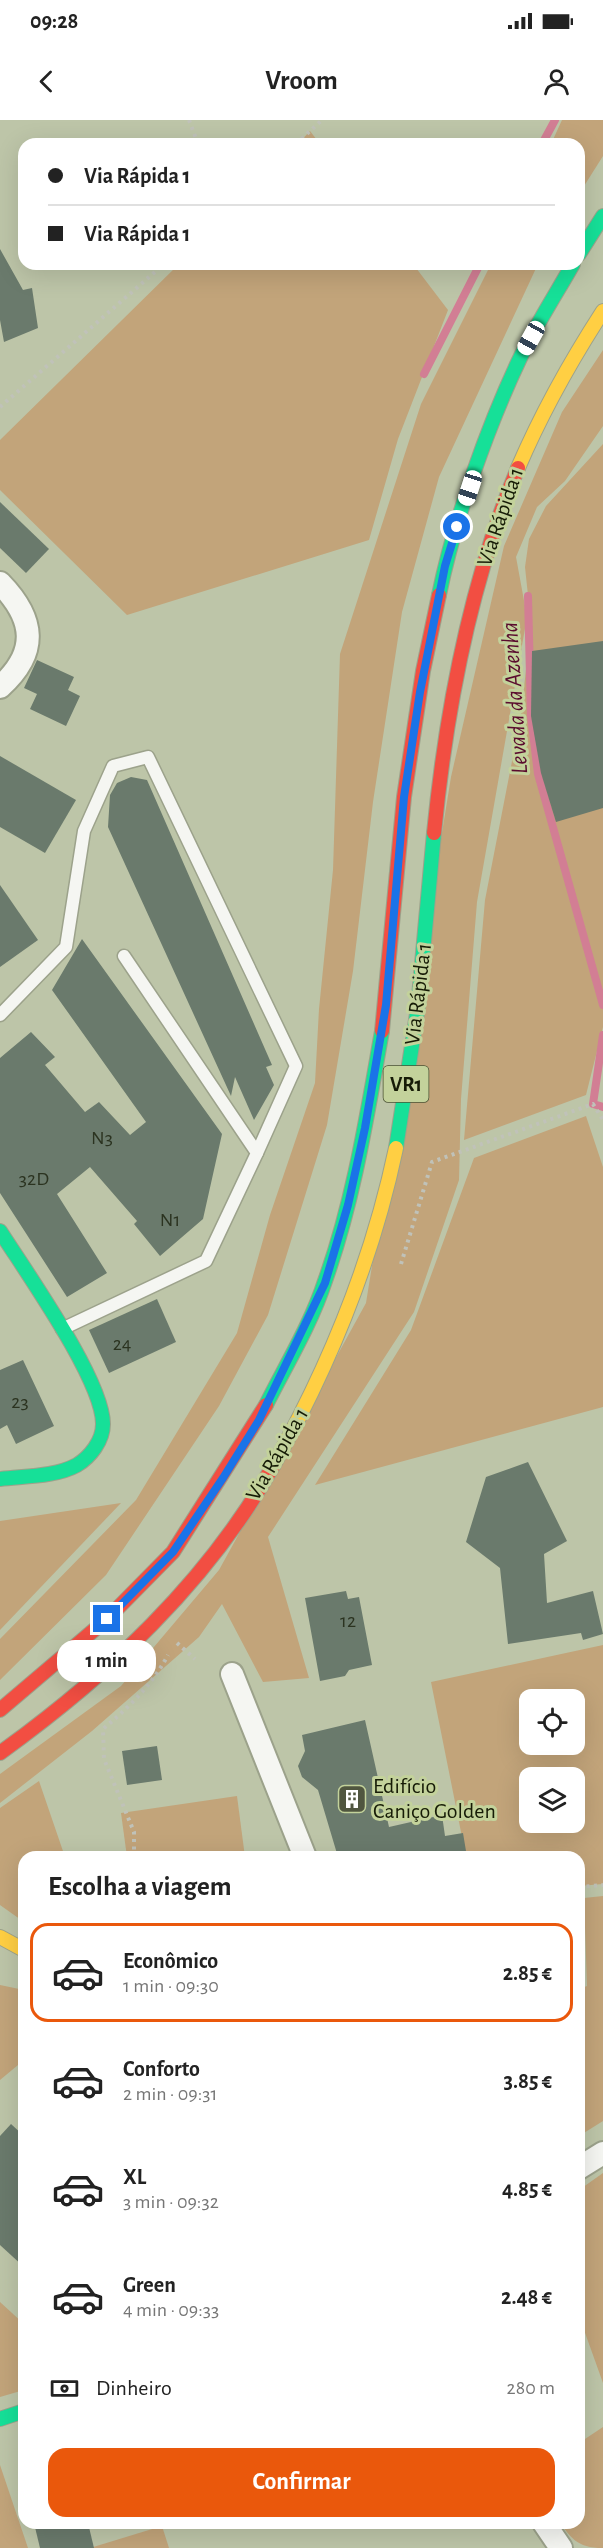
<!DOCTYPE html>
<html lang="pt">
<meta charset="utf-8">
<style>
body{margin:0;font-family:"Alegreya Sans",sans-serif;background:#f6f6f6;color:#222;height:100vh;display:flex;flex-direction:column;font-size:22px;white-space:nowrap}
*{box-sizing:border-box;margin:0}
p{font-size:20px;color:#767676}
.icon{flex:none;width:33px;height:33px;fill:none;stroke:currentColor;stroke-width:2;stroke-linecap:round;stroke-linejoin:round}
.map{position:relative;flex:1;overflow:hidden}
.sheet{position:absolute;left:18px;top:1731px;width:567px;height:678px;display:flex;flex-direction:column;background:#fff;border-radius:18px;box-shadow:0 6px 24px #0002}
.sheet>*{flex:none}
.hud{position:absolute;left:18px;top:18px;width:567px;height:132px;border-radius:18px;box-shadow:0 6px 24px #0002;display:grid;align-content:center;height:132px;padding:0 30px;background:#fff}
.controls{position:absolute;left:519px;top:1569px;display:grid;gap:12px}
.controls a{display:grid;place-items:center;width:66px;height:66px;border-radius:12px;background:#fff;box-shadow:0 6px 24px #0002;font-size:30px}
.end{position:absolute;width:27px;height:27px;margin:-14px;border:8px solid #1a73e8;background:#fff;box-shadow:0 0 0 3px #fff}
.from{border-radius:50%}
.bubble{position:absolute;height:42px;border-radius:18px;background:#fff;box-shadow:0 6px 24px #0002;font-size:20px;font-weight:700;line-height:42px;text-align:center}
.car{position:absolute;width:18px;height:36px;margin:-18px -9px;border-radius:8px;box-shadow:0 0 4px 2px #0007;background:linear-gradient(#fff 24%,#345 0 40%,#fff 0 76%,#345 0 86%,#fff 0)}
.hud b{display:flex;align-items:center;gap:21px;height:57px;font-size:22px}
.hud b+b{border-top:2px solid #e0e0e0}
.hud i{width:15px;height:15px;background:#222}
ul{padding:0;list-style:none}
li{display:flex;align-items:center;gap:18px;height:99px;margin:0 12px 9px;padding:0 18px;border:3px solid transparent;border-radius:18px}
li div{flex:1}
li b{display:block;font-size:22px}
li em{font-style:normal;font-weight:700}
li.current{border-color:#ea580c}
li>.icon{width:54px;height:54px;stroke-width:1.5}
h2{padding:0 30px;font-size:27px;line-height:72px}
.pay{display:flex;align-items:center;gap:15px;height:66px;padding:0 30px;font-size:22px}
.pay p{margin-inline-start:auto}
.button{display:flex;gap:12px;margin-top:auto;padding:12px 30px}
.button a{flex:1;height:69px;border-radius:18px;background:#ea580c;color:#fff;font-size:24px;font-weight:700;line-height:69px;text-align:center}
.status{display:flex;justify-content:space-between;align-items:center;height:42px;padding:0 30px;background:#fff;direction:ltr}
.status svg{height:16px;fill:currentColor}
header{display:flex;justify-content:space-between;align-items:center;height:78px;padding:0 30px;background:#fff;font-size:27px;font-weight:700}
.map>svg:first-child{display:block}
</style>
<div class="status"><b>09:28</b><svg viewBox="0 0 49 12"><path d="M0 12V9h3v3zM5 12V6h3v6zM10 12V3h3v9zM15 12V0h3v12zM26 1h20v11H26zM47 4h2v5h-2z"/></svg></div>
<header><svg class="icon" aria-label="back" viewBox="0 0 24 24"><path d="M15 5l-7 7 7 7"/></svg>Vroom<svg class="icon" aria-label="person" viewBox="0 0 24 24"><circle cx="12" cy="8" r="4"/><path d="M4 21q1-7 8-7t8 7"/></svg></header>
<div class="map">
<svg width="603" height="2428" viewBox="0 0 603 2428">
<rect width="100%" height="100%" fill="#bdc5a8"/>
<!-- green -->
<g fill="#c2a47a" fill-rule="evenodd">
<path d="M562 0H603V36L579 74V24H551Z"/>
<path d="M310 11 320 24H298Z"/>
<path d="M179 144H413L448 190 398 319 369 420 127 495 0 370V320Z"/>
<path d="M491 144H538L439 357 402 492 373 682 353 851 327 1005 268 1195 219 1286 106 1455 0 1560V1519L136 1380 237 1213 270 1095 315 963 319 889 333 750 340 534 421 284Z"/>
<path d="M603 230V306L565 361 537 387 516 437 527 497 477 782 461 979 459 1060 414 1192 268 1417 309 1558 263 1562 222 1484 199 1517 92 1611 0 1683V1654L121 1566 219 1450 366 1183 451 657 504 426 562 292Z"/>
<path d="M603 324V907L586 975 464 1020 485 780 521 595 531 504 525 447 529 419 546 386Z"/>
<path d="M586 996 603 1047V1287L315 1365 411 1210 474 1038Z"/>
<path d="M121 1383 0 1510V1401Z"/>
<path d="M603 1525V1764L579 1766V1737H466L431 1562ZM530 1580H574V1624H530ZM530 1658H574V1702H530Z"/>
<path d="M39 1661 65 1737H24V1802L0 1785V1688Z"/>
<path d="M237 1676 245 1737H127L121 1693Z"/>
<path d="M603 1776V2001L579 2016V1869L587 1866 584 1778Z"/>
<path d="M0 1865 24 1870V1940L0 1960Z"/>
<path d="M603 2053V2263L579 2196V2070Z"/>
<path d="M0 2182 24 2204V2270L0 2277Z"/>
<path d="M603 2307V2428C580 2428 573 2421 560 2403H579V2323Z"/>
<path d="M0 2345 28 2428H0Z"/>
<path d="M162 2406 169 2428H90Z"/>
</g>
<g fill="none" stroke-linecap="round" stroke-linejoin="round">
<!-- stream -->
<g stroke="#d27e94" stroke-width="8">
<path d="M542 24 555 0"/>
<path d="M424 254 480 144"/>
<path d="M528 476 531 596 538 654 603 885"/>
<path d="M603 915 593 984 603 987"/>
</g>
</g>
<!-- building -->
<g fill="#6a7a6c">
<path d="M0 129 23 170 32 168 38 208 4 222 0 200Z"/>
<path d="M0 382 49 429 26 453 0 428Z"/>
<path d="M603 521V688L556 702 541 653 531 596 532 531Z"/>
<path d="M37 540 74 557 68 570 80 576 66 606 30 589 37 574 24 568Z"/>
<path d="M0 636 76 680 45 733 0 707Z"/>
<path d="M131 657 147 660 272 945 266 947 274 965 254 1000 235 957 231 976 108 707 110 675 117 663Z"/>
<path d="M0 765 38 820 0 847Z"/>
<path d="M82 819 222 1014 203 1099 160 1136 134 1104 137 1101 90 1047 57 1074 107 1153 67 1177 0 1073V938L31 912 55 937 45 945 85 992 99 982 130 1015 146 1002 52 870Z"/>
<path d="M157 1179 176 1222 109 1253 89 1210Z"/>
<path d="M23 1240 54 1306 16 1324 7 1305 0 1309V1250Z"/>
<path d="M528 1342 567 1421 544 1434 547 1483 593 1471 603 1514 583 1520 581 1513 508 1524 500 1448 466 1422 486 1357Z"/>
<path d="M346 1471 348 1479 359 1477 372 1545 349 1550 345 1556 320 1561 305 1478Z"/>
<path d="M365 1600 389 1707 442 1695 445 1716 463 1713 467 1737H338L318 1670 302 1657 298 1646 305 1631 302 1615Z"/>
<path d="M157 1626 162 1660 127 1665 122 1631Z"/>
<path d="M11 2004 24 2016V2147L0 2125V2016Z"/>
<path d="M34 2403H88L94 2428H40Z"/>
</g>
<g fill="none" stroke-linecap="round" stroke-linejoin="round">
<!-- lane casing -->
<g stroke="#9ca28b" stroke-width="15">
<g id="lane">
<path d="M0 895 66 827 84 711 113 646 148 637 296 946 257 1033"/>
<path d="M62 1209 206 1141 257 1033 124 836"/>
</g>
</g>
<!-- street casing -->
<g stroke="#9ca28b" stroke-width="26">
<g id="street">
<path d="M0 463C35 499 39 532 0 567"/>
<path d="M232 1554 305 1737"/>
<path d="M579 2048 603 2033"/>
<path d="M544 2403 561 2428"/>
</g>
</g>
<!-- fast casing -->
<g stroke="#9ca28b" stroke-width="16">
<g id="fast">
<path d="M579 134 603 96"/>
<path d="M439 475C454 401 488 305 521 236 536 205 556 174 573 144"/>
<path d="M396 1028 418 887 434 713"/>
<path d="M0 1111C26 1152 103 1260 103 1304 103 1321 90 1337 77 1345 55 1357 24 1356 0 1359"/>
<path d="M266 1285C286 1245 311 1204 325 1161 354 1080 367 995 382 911"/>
<path d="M0 2299 24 2291"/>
</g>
</g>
<!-- slow casing -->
<g stroke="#9ca28b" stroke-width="16">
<g id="slow">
<path d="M518 348C542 292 570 242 603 191"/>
<path d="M273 1346C330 1245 372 1142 396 1028"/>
<path d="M0 1817 24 1830"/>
</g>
</g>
<!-- jam casing -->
<g stroke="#9ca28b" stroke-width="16">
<g id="jam">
<path d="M434 713C446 591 470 462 518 348"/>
<path d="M382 911 404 677 423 551 439 475"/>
<path d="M0 1590 107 1499 173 1432 266 1285"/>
<path d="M0 1633C108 1555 207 1463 273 1346"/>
</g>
</g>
<!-- path -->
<g stroke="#c0c2b9" stroke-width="4" stroke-dasharray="3 4.5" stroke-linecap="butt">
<path d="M189 0 198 24"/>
<path d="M296 24 322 0"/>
<path d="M0 287 164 144"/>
<path d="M401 1144 432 1042 593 984 603 1000"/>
<path d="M177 1523 195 1539"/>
<path d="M134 1737V1712L104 1639 103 1609C129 1587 152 1565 168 1535"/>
<path d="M579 1767 603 1765"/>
</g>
<!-- lane -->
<use href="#lane" stroke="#f5f6f2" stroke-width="12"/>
<!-- street -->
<use href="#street" stroke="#f5f6f2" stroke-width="22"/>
<!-- fast -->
<use href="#fast" stroke="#16e098" stroke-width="14"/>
<!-- slow -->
<use href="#slow" stroke="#ffcf43" stroke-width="14"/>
<!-- jam -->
<use href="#jam" stroke="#f24e42" stroke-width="14"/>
</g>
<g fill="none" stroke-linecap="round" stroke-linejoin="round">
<!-- route -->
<path stroke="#1a73e8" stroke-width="8" d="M107 1499 173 1432 223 1358 259 1300 325 1163 348 1085 365 1008 386 885 404 677 420 572 445 446 457 407"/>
</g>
<!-- icons -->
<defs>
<g id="building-square" transform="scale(1.5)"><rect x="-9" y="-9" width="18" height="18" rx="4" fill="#50563f" stroke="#c3d29b"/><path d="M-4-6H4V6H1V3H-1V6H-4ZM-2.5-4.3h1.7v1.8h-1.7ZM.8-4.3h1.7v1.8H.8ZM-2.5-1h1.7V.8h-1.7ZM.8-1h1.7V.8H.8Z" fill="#fff"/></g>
</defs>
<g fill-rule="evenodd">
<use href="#building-square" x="352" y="1679"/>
</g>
<g text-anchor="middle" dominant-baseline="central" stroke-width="6" stroke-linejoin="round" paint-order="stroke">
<!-- number labels -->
<g font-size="20" fill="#2b3320">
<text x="102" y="1018">N3</text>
<text x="34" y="1059">32D</text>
<text x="170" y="1100">N1</text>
<text x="122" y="1224">24</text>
<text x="20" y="1282">23</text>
<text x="348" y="1501">12</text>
</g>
<!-- shield labels -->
<rect fill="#c3d29b" stroke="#4a5233" stroke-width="1.5" x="383.5" y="946" width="45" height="36" rx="4.5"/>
<g font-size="21" font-weight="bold" fill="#161b06">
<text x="406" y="964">VR1</text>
</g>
<!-- street labels -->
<g font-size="22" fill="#161b06" stroke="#c3d29b">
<text transform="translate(500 397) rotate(-71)">Via Rápida 1</text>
<text transform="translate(418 874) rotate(-83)">Via Rápida 1</text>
<text transform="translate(277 1334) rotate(-60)">Via Rápida 1</text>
</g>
<!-- poi labels -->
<g font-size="22" fill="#161b06" stroke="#c3d29b" text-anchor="start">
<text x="373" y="1666">Edifício<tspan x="373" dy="25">Caniço Golden</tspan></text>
</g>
<!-- water labels -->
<g font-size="24" font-style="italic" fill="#5a0b2e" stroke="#c3d29b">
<text transform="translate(515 578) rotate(-94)">Levada da Azenha</text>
</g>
</g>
</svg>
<div class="controls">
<a><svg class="icon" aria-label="locate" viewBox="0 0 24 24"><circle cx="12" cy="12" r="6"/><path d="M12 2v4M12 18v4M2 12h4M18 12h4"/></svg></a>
<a><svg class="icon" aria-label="layers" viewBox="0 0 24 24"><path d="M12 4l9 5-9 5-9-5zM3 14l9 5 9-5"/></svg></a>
</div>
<i class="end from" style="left:457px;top:407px"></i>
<i class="end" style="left:107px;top:1499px"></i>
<div class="bubble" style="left:57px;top:1520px;width:99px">1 min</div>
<i class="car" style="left:531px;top:218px;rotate:209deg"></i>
<i class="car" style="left:470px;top:368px;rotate:198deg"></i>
<div class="hud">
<b><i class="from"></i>Via Rápida 1</b>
<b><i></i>Via Rápida 1</b>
</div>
<section class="sheet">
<h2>Escolha a viagem</h2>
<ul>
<li class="current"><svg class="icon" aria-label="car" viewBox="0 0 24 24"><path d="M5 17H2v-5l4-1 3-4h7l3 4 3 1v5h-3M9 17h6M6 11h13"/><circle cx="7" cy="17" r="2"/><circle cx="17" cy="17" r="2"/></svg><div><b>Econômico</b><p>1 min · 09:30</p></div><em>2.85 €</em></li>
<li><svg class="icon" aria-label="car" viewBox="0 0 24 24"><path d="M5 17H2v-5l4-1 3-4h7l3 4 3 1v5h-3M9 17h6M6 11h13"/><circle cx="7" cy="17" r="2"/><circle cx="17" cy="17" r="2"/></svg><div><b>Conforto</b><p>2 min · 09:31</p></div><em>3.85 €</em></li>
<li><svg class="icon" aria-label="car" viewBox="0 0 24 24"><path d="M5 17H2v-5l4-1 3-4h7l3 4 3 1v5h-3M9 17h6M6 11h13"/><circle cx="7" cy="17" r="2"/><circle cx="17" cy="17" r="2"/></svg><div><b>XL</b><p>3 min · 09:32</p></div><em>4.85 €</em></li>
<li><svg class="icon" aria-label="car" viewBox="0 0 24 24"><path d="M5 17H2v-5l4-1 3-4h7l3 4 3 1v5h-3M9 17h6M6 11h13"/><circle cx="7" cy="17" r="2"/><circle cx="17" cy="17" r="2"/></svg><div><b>Green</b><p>4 min · 09:33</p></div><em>2.48 €</em></li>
</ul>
<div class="pay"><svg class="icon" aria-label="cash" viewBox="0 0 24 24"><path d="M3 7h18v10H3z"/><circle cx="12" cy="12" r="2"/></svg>Dinheiro<p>280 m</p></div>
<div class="button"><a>Confirmar</a></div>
</section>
</div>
